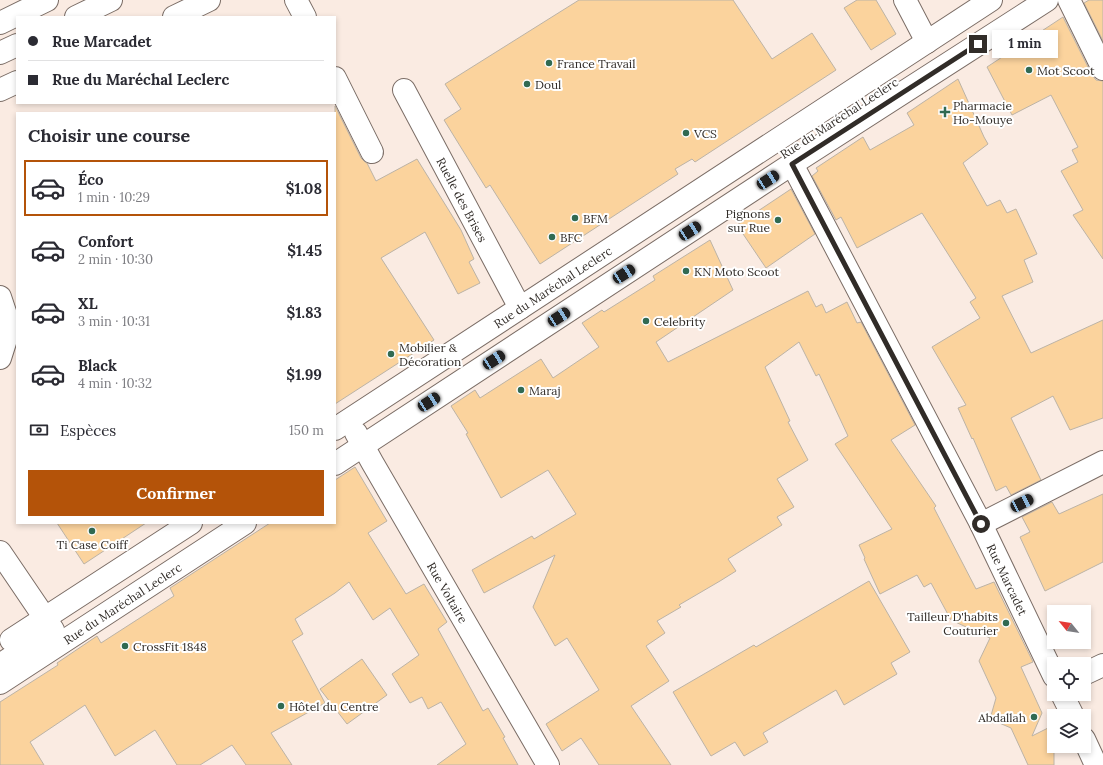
<!DOCTYPE html>
<html lang="fr">
<meta charset="utf-8">
<style>
body{margin:0;font-family:Lora,serif;background:#f2f2f3;color:#2b2b33;height:100vh;display:flex;flex-direction:column;font-size:15px;white-space:nowrap}
*{box-sizing:border-box;margin:0}
p{font-size:13px;color:#7c7c81}
.icon{flex:none;width:22px;height:22px;fill:none;stroke:currentColor;stroke-width:2;stroke-linecap:round;stroke-linejoin:round}
.map{position:relative;flex:1;overflow:hidden}
.details{position:absolute;left:16px;top:112px;width:320px;height:412px;display:flex;flex-direction:column;background:#fff;border-radius:0px;box-shadow:0 2px 6px #0003}
.details>*{flex:none}
.guide{position:absolute;left:16px;top:16px;width:320px;height:88px;border-radius:0px;box-shadow:0 2px 6px #0003;display:grid;align-content:center;height:88px;padding:0 12px;background:#fff}
.needle{width:26px;rotate:300deg}
.tools{position:absolute;left:1047px;top:605px;display:grid;gap:8px}
.tools a{display:grid;place-items:center;width:44px;height:44px;border-radius:0px;background:#fff;box-shadow:0 2px 6px #0003;font-size:20px}
.end{position:absolute;width:18px;height:18px;margin:-9px;border:5px solid #312c28;background:#fff;box-shadow:0 0 0 2px #fff}
.from{border-radius:50%}
.bubble{position:absolute;height:28px;border-radius:0px;background:#fff;box-shadow:0 2px 6px #0003;font-size:13px;font-weight:700;line-height:28px;text-align:center}
.car{position:absolute;width:12px;height:24px;margin:-12px -6px;border-radius:5px;box-shadow:0 0 3px 1px #0007;background:linear-gradient(#222 24%,#8ab4d8 0 40%,#222 0 76%,#8ab4d8 0 86%,#222 0)}
.guide b{display:flex;align-items:center;gap:14px;height:38px;font-size:15px}
.guide b+b{border-top:1px solid #e1e1e2}
.guide i{width:10px;height:10px;background:#2b2b33}
ul{padding:0;list-style:none}
li{display:flex;align-items:center;gap:12px;height:56px;margin:0 8px 6px;padding:0 4px;border:2px solid transparent;border-radius:0px}
li div{flex:1}
li b{display:block;font-size:15px}
li em{font-style:normal;font-weight:700}
li.active{border-color:#b45309}
li>.icon{width:36px;height:36px;stroke-width:1.5}
h2{padding:0 12px;font-size:18px;line-height:48px}
.pay{display:flex;align-items:center;gap:10px;height:44px;padding:0 12px;font-size:15px}
.pay p{margin-inline-start:auto}
.cta{display:flex;gap:8px;margin-top:auto;padding:8px 12px}
.cta a{flex:1;height:46px;border-radius:0px;background:#b45309;color:#fff;font-size:16px;font-weight:700;line-height:46px;text-align:center}
.map>svg:first-child{display:block}
</style>
<div class="map">
<svg width="1103" height="765" viewBox="0 0 1103 765">
<rect width="100%" height="100%" fill="#faebe2"/>
<!-- building -->
<g fill="#fbd39d" stroke="#bcb3a6">
<path d="M579 0H733L772 59 812 33 836 70 695 162 692 159 675 169 678 174 540 264 490 185 486 188 444 120 461 109 445 84Z"/>
<path d="M857 0H876L896 34 871 50 844 8Z"/>
<path d="M1089 0H1103V41L1084 3Z"/>
<path d="M1063 17 1092 75 1096 80 1103 81V259L1073 215 1083 210 1061 171 1078 162 1072 150 1078 147 1051 95 1012 115 987 67Z"/>
<path d="M958 79 984 137 988 144 963 163 987 206 1000 200 1007 213 1016 209 1037 254 1024 260 1033 282 1002 296 1031 353 1103 320V418L1070 430 1053 396 1011 418 1041 480 1011 495 1006 486 996 491 973 438 972 439 958 408 966 405 932 347 980 318 970 302 976 298 922 213 857 248 841 217 836 220 812 176 818 171 816 168 863 137 870 150 914 125 907 113Z"/>
<path d="M335 106 361 158 365 162 367 163 376 181 417 159 461 230 474 259 469 262 480 283 458 294 425 232 381 258 434 340 335 404Z"/>
<path d="M791 189 815 234 766 268 737 225Z"/>
<path d="M710 240 733 290 656 342 668 362 808 291 816 307 822 304 826 313 847 302 857 323 861 322 915 425 891 440 936 506 934 508 976 589 994 582 1033 662 1021 667 1042 713 1032 736 1054 725V765H1028L1011 728 990 719 996 698 979 661 990 638 951 620 931 583 924 587 917 575 880 594 864 559 865 558 859 545 892 529 835 444 848 436 819 374 816 376 799 342 765 367 790 421 788 422 808 460 777 479 794 507 777 517 782 525 728 559 736 571 720 581 679 605 681 607 657 621 665 633 646 646 669 681 631 706 671 765H599L581 738 562 751 546 724 599 690 567 638 555 646 533 607 555 555 484 593 472 570 532 536 534 539 576 514 548 470 501 498 466 434 468 433 451 406 475 390 480 398 541 359 553 378 599 347 582 323 602 310 604 312 655 280 653 276Z"/>
<path d="M355 467 387 521 368 533 406 594 424 584 447 622 438 629 483 711 488 708 505 737 503 738 518 765H437L466 744 441 702 428 709 422 697 410 703 392 674 419 655 390 608 373 620 349 582 335 593 295 619 303 634 292 641 325 703 271 733 292 765H246L232 745 200 765H177L155 730 115 756 85 705 30 742 44 765H0V702L58 665 57 663 97 636 101 643 174 596 170 588 270 523H335V480Z"/>
<path d="M1103 494V562L1045 591 1020 537 1030 532 1022 517 1052 502 1059 514Z"/>
<path d="M57 523H146L84 564Z"/>
<path d="M869 581 910 652 891 663 897 674 844 705 836 690 763 733 768 742 744 756 735 742 711 756 673 692 754 645 756 647Z"/>
<path d="M362 659 387 695 347 724 320 689Z"/>
</g>
<g fill="none" stroke-linecap="round" stroke-linejoin="round">
<!-- minor casing -->
<g stroke="#7b6d66" stroke-width="24">
<g id="minor">
<path d="M296 0 305 17"/>
<path d="M905 0 927 42"/>
<path d="M1069 0 1103 69"/>
<path d="M76 17 111 0"/>
<path d="M174 17 209 0"/>
<path d="M0 53 17 45"/>
<path d="M335 78 372 152"/>
<path d="M0 90 17 82"/>
<path id="s1" d="M404 90 520 308"/>
<path id="s2" d="M792 164 981 524 1054 676"/>
<path d="M0 297 7 318V336L0 358"/>
<path id="s3" d="M335 429 991 0"/>
<path id="s4" d="M356 433 372 462 548 765"/>
<path d="M335 464 792 164 1047 0"/>
<path d="M981 524 1103 462"/>
<path d="M0 552 53 630"/>
<path d="M11 640 191 523"/>
<path d="M0 665 39 639"/>
<path d="M1084 674 1103 665"/>
<path id="s5" d="M0 683 245 523"/>
<path d="M1062 694 1073 716"/>
<path d="M1084 739 1096 765"/>
</g>
</g>
<!-- major casing -->
<g stroke="#7b6d66" stroke-width="24">
<path id="major" d="M0 23 47 0"/>
</g>
<!-- minor -->
<use href="#minor" stroke="#fff" stroke-width="22"/>
<!-- major -->
<use href="#major" stroke="#fff" stroke-width="22"/>
</g>
<g fill="none" stroke-linecap="round" stroke-linejoin="round">
<!-- route -->
<path stroke="#312c28" stroke-width="5" d="M978 44 792 164 981 524"/>
</g>
<!-- markers -->
<g fill="#316a52" stroke="#fff" stroke-width="1.5">
<circle cx="549" cy="63" r="4"/>
<circle cx="1029" cy="70" r="4"/>
<circle cx="527" cy="84" r="4"/>
<path d="M943 106h4v4h4v4h-4v4h-4v-4h-4v-4h4z"/>
<circle cx="686" cy="133" r="4"/>
<circle cx="575" cy="218" r="4"/>
<circle cx="778" cy="220" r="4"/>
<circle cx="552" cy="237" r="4"/>
<circle cx="686" cy="271" r="4"/>
<circle cx="646" cy="321" r="4"/>
<circle cx="391" cy="354" r="4"/>
<circle cx="521" cy="390" r="4"/>
<circle cx="92" cy="531" r="4"/>
<circle cx="1006" cy="623" r="4"/>
<circle cx="125" cy="646" r="4"/>
<circle cx="281" cy="706" r="4"/>
<circle cx="1034" cy="717" r="4"/>
</g>
<g text-anchor="middle" dominant-baseline="central" stroke-width="4" stroke-linejoin="round" paint-order="stroke">
<!-- poi labels -->
<g font-size="12" fill="#312c28" stroke="#fff" text-anchor="start">
<text x="557" y="63">France Travail</text>
<text x="1037" y="70">Mot Scoot</text>
<text x="535" y="84">Doul</text>
<text x="953" y="105">Pharmacie<tspan x="953" dy="14">Ho-Mouye</tspan></text>
<text x="694" y="133">VCS</text>
<text x="770" y="213" text-anchor="end">Pignons<tspan x="770" dy="14">sur Rue</tspan></text>
<text x="583" y="218">BFM</text>
<text x="560" y="237">BFC</text>
<text x="694" y="271">KN Moto Scoot</text>
<text x="654" y="321">Celebrity</text>
<text x="399" y="347">Mobilier &amp;<tspan x="399" dy="14">Décoration</tspan></text>
<text x="529" y="390">Maraj</text>
<text x="92" y="544" text-anchor="middle">Ti Case Coiff</text>
<text x="998" y="616" text-anchor="end">Tailleur D'habits<tspan x="998" dy="14">Couturier</tspan></text>
<text x="133" y="646">CrossFit 1848</text>
<text x="289" y="706">Hôtel du Centre</text>
<text x="1026" y="717" text-anchor="end">Abdallah</text>
</g>
<!-- street labels -->
<g font-size="12" fill="#312c28" stroke="#fff">
<text transform="translate(839 118) rotate(-33)">Rue du Maréchal Leclerc</text>
<text stroke="none"><textPath href="#s1" startOffset="124">Ruelle des Brises</textPath></text>
<text stroke="none"><textPath href="#s3" startOffset="260">Rue du Maréchal Leclerc</textPath></text>
<text stroke="none"><textPath href="#s2" startOffset="468">Rue Marcadet</textPath></text>
<text stroke="none"><textPath href="#s4" startOffset="184">Rue Voltaire</textPath></text>
<text stroke="none"><textPath href="#s5" startOffset="146">Rue du Maréchal Leclerc</textPath></text>
</g>
</g>
</svg>
<div class="tools">
<a><svg class="needle" viewBox="-14 -14 28 28"><path d="M0-13l5 13h-10z" fill="#e53935"/><path d="M0 13l5-13h-10z" fill="#7c7c81"/></svg></a>
<a><svg class="icon" aria-label="locate" viewBox="0 0 24 24"><circle cx="12" cy="12" r="6"/><path d="M12 2v4M12 18v4M2 12h4M18 12h4"/></svg></a>
<a><svg class="icon" aria-label="layers" viewBox="0 0 24 24"><path d="M12 4l9 5-9 5-9-5zM3 14l9 5 9-5"/></svg></a>
</div>
<i class="end from" style="left:981px;top:524px"></i>
<i class="end" style="left:978px;top:44px"></i>
<div class="bubble" style="left:992px;top:30px;width:66px">1 min</div>
<i class="car" style="left:768px;top:180px;rotate:57deg"></i>
<i class="car" style="left:690px;top:231px;rotate:57deg"></i>
<i class="car" style="left:624px;top:274px;rotate:57deg"></i>
<i class="car" style="left:559px;top:317px;rotate:57deg"></i>
<i class="car" style="left:494px;top:360px;rotate:57deg"></i>
<i class="car" style="left:429px;top:402px;rotate:57deg"></i>
<i class="car" style="left:1022px;top:503px;rotate:63deg"></i>
<div class="guide">
<b><i class="from"></i>Rue Marcadet</b>
<b><i></i>Rue du Maréchal Leclerc</b>
</div>
<section class="details">
<h2>Choisir une course</h2>
<ul>
<li class="active"><svg class="icon" aria-label="car" viewBox="0 0 24 24"><path d="M5 17H2v-5l4-1 3-4h7l3 4 3 1v5h-3M9 17h6M6 11h13"/><circle cx="7" cy="17" r="2"/><circle cx="17" cy="17" r="2"/></svg><div><b>Éco</b><p>1 min · 10:29</p></div><em>$1.08</em></li>
<li><svg class="icon" aria-label="car" viewBox="0 0 24 24"><path d="M5 17H2v-5l4-1 3-4h7l3 4 3 1v5h-3M9 17h6M6 11h13"/><circle cx="7" cy="17" r="2"/><circle cx="17" cy="17" r="2"/></svg><div><b>Confort</b><p>2 min · 10:30</p></div><em>$1.45</em></li>
<li><svg class="icon" aria-label="car" viewBox="0 0 24 24"><path d="M5 17H2v-5l4-1 3-4h7l3 4 3 1v5h-3M9 17h6M6 11h13"/><circle cx="7" cy="17" r="2"/><circle cx="17" cy="17" r="2"/></svg><div><b>XL</b><p>3 min · 10:31</p></div><em>$1.83</em></li>
<li><svg class="icon" aria-label="car" viewBox="0 0 24 24"><path d="M5 17H2v-5l4-1 3-4h7l3 4 3 1v5h-3M9 17h6M6 11h13"/><circle cx="7" cy="17" r="2"/><circle cx="17" cy="17" r="2"/></svg><div><b>Black</b><p>4 min · 10:32</p></div><em>$1.99</em></li>
</ul>
<div class="pay"><svg class="icon" aria-label="cash" viewBox="0 0 24 24"><path d="M3 7h18v10H3z"/><circle cx="12" cy="12" r="2"/></svg>Espèces<p>150 m</p></div>
<div class="cta"><a>Confirmer</a></div>
</section>
</div>
